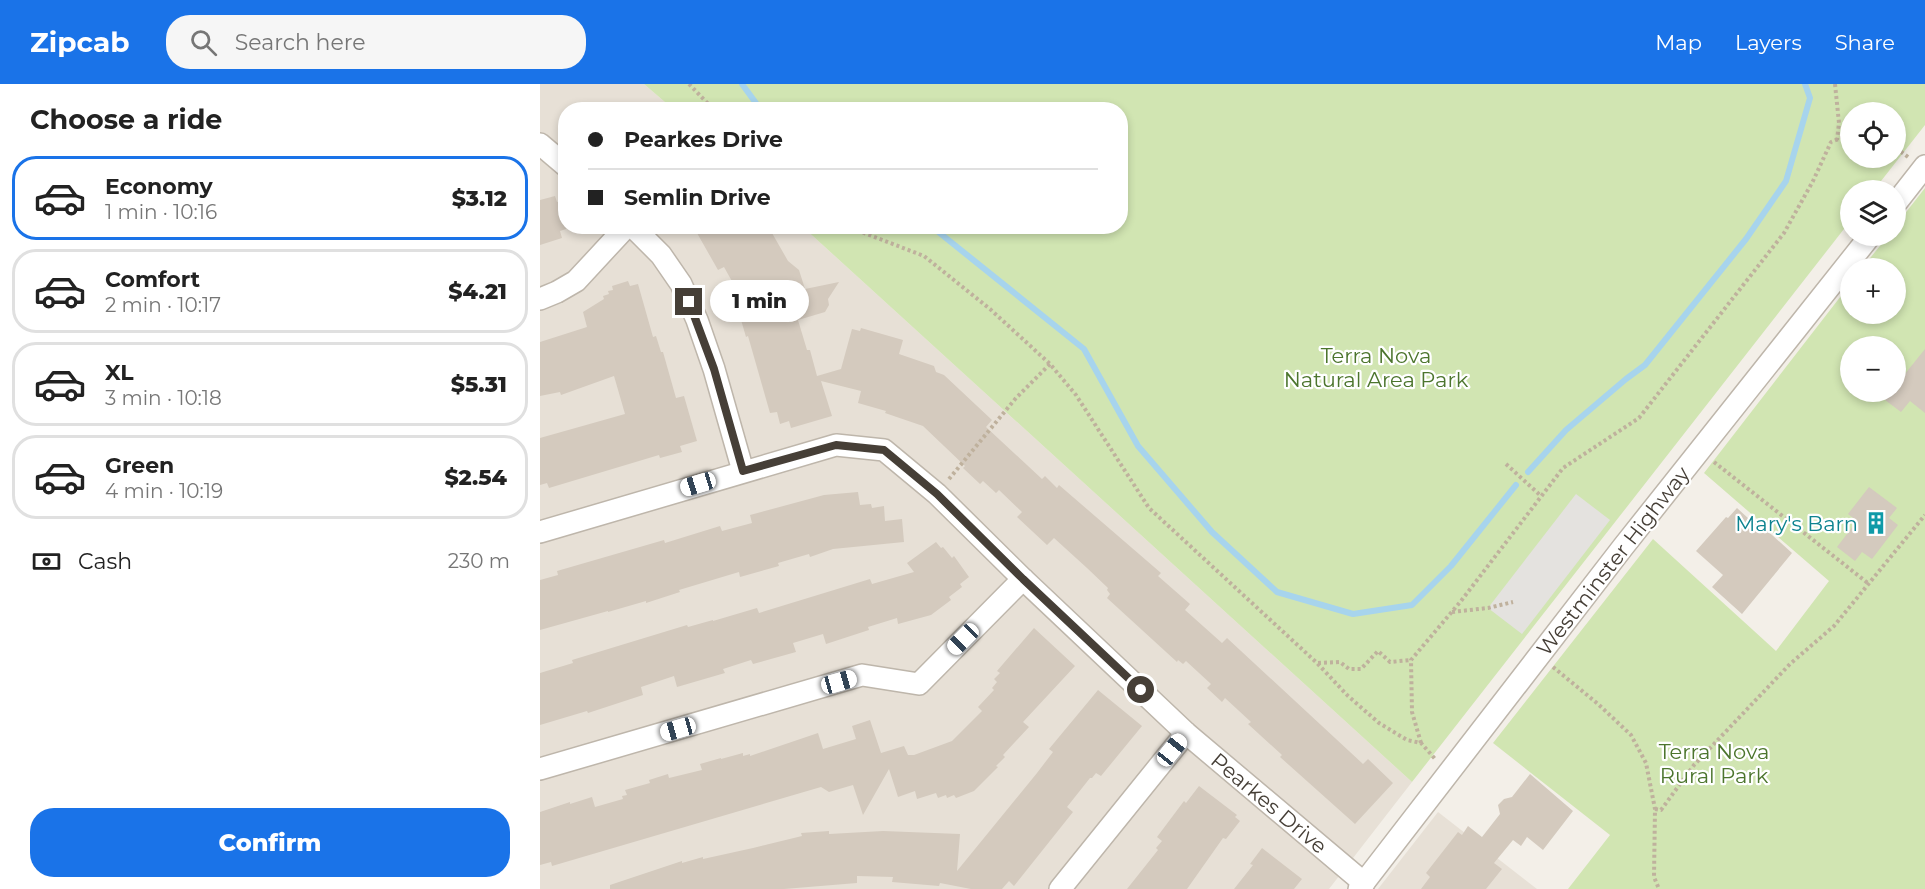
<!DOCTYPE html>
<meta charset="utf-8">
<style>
body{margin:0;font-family:Montserrat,sans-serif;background:#f6f6f6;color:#222;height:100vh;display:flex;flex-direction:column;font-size:22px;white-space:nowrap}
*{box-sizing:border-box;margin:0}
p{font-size:20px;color:#767676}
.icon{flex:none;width:33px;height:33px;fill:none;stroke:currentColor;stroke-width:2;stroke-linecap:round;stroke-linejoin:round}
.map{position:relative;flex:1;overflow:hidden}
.side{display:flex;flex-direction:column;background:#fff;width:540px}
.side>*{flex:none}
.hud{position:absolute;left:18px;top:18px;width:570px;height:132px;border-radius:24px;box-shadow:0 3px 9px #0003;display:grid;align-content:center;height:132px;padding:0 30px;background:#fff}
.fabs{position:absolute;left:1300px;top:18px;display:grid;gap:12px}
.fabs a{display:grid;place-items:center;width:66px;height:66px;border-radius:50%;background:#fff;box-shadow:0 3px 9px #0003;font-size:30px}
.end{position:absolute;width:27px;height:27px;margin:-14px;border:8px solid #463f37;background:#fff;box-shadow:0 0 0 3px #fff}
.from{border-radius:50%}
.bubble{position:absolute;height:42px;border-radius:21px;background:#fff;box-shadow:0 3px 9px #0003;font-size:20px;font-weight:800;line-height:42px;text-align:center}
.car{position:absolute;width:18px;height:36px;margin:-18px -9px;border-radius:8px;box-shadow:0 0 4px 2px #0007;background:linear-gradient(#fff 24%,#345 0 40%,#fff 0 76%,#345 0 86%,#fff 0)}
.hud b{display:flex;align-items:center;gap:21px;height:57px;font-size:22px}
.hud b+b{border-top:2px solid #e0e0e0}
.hud i{width:15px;height:15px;background:#222}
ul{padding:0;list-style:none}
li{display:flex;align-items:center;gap:18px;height:84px;margin:0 12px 9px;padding:0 18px;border:3px solid #e0e0e0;border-radius:24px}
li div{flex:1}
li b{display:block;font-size:22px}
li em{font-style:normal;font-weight:800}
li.active{border-color:#1a73e8}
li>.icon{width:54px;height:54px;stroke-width:1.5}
h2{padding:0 30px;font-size:27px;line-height:72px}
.pay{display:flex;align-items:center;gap:15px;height:66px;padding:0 30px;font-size:22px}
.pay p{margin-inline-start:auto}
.primary-button{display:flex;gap:12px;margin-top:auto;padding:12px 30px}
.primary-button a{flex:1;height:69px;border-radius:24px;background:#1a73e8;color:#fff;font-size:24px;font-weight:800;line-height:69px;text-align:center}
header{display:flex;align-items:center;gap:36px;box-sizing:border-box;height:84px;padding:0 30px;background:#1a73e8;color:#fff}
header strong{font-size:28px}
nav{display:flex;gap:33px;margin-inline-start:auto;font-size:21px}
.search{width:420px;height:54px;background:#f6f6f6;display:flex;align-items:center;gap:15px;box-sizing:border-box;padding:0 21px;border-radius:24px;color:#767676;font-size:22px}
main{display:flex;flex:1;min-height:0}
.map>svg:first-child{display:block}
</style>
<header>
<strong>Zipcab</strong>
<div class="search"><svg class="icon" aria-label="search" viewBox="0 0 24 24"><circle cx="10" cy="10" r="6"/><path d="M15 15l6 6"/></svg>Search here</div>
<nav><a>Map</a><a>Layers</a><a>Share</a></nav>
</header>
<main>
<section class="side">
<h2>Choose a ride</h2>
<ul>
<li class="active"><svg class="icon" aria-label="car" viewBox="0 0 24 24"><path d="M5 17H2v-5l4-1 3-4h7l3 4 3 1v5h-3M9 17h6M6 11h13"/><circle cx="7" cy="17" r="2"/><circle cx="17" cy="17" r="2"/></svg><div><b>Economy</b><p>1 min · 10:16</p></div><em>$3.12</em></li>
<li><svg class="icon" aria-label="car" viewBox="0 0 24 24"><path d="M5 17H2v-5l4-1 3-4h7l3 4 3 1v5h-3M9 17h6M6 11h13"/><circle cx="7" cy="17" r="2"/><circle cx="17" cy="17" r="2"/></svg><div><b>Comfort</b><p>2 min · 10:17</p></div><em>$4.21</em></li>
<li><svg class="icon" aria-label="car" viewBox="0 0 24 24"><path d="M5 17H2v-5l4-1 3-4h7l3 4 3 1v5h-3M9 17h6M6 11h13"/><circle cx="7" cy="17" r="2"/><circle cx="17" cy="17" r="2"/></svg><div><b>XL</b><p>3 min · 10:18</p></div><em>$5.31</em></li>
<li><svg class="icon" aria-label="car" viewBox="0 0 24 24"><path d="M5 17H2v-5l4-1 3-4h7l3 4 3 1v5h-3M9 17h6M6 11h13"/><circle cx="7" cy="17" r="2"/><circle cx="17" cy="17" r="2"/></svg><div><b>Green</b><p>4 min · 10:19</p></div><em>$2.54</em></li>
</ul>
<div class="pay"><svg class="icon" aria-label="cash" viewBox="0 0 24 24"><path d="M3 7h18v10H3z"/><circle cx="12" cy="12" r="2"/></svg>Cash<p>230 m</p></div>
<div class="primary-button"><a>Confirm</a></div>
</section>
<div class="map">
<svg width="1385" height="805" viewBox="0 0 1385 805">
<rect width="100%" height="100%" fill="#f3efe8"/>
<!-- residential -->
<g fill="#e7e0d6">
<path d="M0 0H104L133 25 26 26V142L263 143 872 698 789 805H0Z"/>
<path d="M898 728 997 805H838Z"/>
</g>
<!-- green -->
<g fill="#d1e5b2" fill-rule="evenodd">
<path d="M104 0H1385V41L1334 106H1311V136L872 698 263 143 580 142V26L133 25ZM1311 28H1356V74H1311Z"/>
<path d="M1385 104V805H1028L1070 751 953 659 1113 455 1236 567 1289 497 1164 389 1311 199V230H1356V184H1322L1348 152H1356V141ZM1311 262H1356V308H1311Z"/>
</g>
<!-- parking -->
<path fill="#e4e2df" d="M1036 410 1070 436 982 550 948 524Z"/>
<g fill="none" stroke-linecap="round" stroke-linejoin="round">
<!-- stream -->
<g stroke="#a7d4ed" stroke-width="6">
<path d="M202 0 221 26"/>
<path d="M391 142 544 265 598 362 672 448 737 508 813 530 872 521 911 482 976 401"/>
<path d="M988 388 1026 346 1086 295 1105 281 1206 155 1246 97 1270 14 1265 0"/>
</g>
</g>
<!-- building -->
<g fill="#d4cabe">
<path d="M15 112 17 118 20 117 26 134V145L20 147 22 154 0 161V116Z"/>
<path d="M153 142H228L248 177 259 186 265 205 299 198 288 215 289 221 285 228 258 236 267 266H270L277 292 301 285 312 245 320 247 321 244 363 256 359 270 394 282 396 288 404 291 452 336 446 343 502 395 505 392 517 404 519 401 621 489 618 492 650 520 645 526 682 559 687 554 823 680 828 675 853 699 815 740 740 673 742 671 708 640 711 638 685 614 682 618 667 604 671 600 646 577 643 580 638 576 637 578 567 514 570 510 567 506 568 504 547 484 514 454 507 461 477 433 482 428 459 406 456 409 443 397 440 400 423 384 425 382 383 342 345 329 346 327 318 319 321 307 281 297 292 332 251 344 249 337 240 340 237 328 230 329 208 252 206 253 199 229 208 226 184 183 178 186Z"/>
<path d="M88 197 90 202 98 200 113 253 116 252 121 268H123L136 314 144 312 157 357 140 362 142 368 120 374 119 371 9 404 7 399 0 401V354L85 330 74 292 21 311 20 308 0 312V258L47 243 43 228 64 215 63 212 69 210 68 207 73 206 72 202Z"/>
<path d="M1385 265V329L1370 317 1361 328 1345 316 1351 308H1356V301Z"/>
<path d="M1329 403 1357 424 1349 434 1358 441 1332 475 1322 468 1315 477 1297 463 1317 437 1308 430Z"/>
<path d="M318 408 320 421 331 420 332 424 344 422 345 437 362 435 364 458 293 465 270 473 269 470 238 479 239 482 200 493 199 488 139 506 140 508 106 519V517L68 528V527L0 546V496L18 491 17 487 124 456 125 459 180 442 182 447 212 439 210 431 284 411Z"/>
<path d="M1197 424 1209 435 1211 432 1252 469 1202 530 1172 503 1183 491 1156 467 1186 433 1188 434Z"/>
<path d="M396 458 401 464 403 463 412 474 414 472 429 493 420 500 422 503 409 513 411 516 391 531 358 540 357 534 328 543 329 546 286 560 283 550 253 559 256 568 213 580 211 576 183 585 185 589 137 603 134 592 101 603 103 611 48 629 47 627 0 641V589L33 579 32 576 147 541 148 543 173 536V537L217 524 219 529 330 495 332 500 374 488 367 479Z"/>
<path d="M494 544 535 582 483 638 489 643 463 671 465 673 456 682 458 683 434 707 416 714 414 711 407 714 406 711 398 714 396 709 377 715 375 707 358 713 349 685 323 731 313 701 289 708 281 703 12 782 11 778 0 781V728L30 718V720L52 713 55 723 83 715 82 712 87 711 85 706 110 699 109 696 128 690 129 694 162 686 160 680 181 674V675L203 669V672L210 670V672L278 649 283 665 316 655 312 642 330 636 341 669 364 662 368 671H374L412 657 442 627 438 623 454 606 452 604 457 598 454 595 460 589 457 587Z"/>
<path d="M558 606 602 642 561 692 556 689 552 694H550L527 723 533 728 474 802 469 797 462 805H431L400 799 399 802 352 798 353 793 317 792V799L244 805H70V801L142 777V779L163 773V775L213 764 262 752 261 749 289 747V750L343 747 420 750 417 787 497 689 513 668 509 665Z"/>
<path d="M990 690 1033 727 1003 766 987 753 981 762 973 756 954 779 962 785 946 805H881L890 793 886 789 918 748 922 751 928 742 942 753 960 730 958 721 964 715 972 713Z"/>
<path d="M659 702 697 731 695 733 700 737 686 755 683 754 647 805H587L618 766 616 764 622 757 617 753 644 717 646 719Z"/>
<path d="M722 764 762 795 754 805H694L713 781 710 780Z"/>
</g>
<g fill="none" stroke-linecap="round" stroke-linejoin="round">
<!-- minor casing -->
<g stroke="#beb6ab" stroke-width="24">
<g id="minor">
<path d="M0 60 26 82"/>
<path d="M1356 119 1385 82"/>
<path d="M92 142 121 171 141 200 157 236 174 285 203 387"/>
<path d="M0 215 17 208 36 197 87 142"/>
<path d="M0 448 296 361 344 366 397 410 483 495 646 649 824 799"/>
<path d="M0 685 322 591 379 600 483 495"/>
<path d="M520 805 646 649"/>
<path d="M819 805 1083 463 1330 152"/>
</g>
</g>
<!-- path -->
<g stroke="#bfb19d" stroke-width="4" stroke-dasharray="3 3" stroke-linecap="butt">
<path d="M149 0 174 26"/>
<path d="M1295 0 1299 39 1297 56"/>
<path d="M1356 64 1368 73"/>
<path d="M306 142 384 172 450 225 510 280 536 311 609 424 777 579 808 612 839 639 867 656 881 659 896 676"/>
<path d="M1174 378 1329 500"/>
<path d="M966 380 1001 412"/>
<path d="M409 395 476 314 510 280"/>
<path d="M912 528 948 524 973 518"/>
<path d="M778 579 800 578 809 585H821L838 567 850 578 871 576"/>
<path d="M1013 583 1058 620 1091 651 1106 679 1115 725 1114 793 1119 805"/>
<path d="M881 659 872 628 871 576 921 517 1023 384 1099 334 1244 149 1273 97 1291 58 1311 50"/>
<path d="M1115 725 1121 726 1154 681 1250 580 1294 542 1385 431"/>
</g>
<!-- minor -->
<use href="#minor" stroke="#fff" stroke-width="21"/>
</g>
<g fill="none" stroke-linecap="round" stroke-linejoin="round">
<!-- route -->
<path stroke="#463f37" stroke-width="8" d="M149 218 174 285 203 387 296 361 344 366 397 410 483 495 601 606"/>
</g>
<!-- icons -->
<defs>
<g id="building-bare" transform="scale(1.8)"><path d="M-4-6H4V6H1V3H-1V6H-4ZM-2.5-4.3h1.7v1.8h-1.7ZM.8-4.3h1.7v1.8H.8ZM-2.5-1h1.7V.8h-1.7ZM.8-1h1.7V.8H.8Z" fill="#0f9aa8" stroke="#fff" stroke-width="2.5" paint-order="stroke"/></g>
</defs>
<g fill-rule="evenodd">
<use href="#building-bare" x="1336" y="439"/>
</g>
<g text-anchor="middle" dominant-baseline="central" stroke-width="4.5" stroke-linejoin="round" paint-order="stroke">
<!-- park labels -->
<g font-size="21" fill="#4c752d" stroke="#fff">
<text x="836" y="271">Terra Nova<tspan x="836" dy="24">Natural Area Park</tspan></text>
<text x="1174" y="667">Terra Nova<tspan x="1174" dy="24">Rural Park</tspan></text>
</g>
<!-- culture labels -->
<g font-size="21" fill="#0d838f" stroke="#fff" text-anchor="end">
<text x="1318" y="439">Mary's Barn</text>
</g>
<!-- street labels -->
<g font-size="21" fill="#463f37" stroke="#fff">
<text transform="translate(1073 477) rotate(-52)">Westminster Highway</text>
<text transform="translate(729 719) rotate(40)">Pearkes Drive</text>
</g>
</g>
</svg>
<div class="fabs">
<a><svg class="icon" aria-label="locate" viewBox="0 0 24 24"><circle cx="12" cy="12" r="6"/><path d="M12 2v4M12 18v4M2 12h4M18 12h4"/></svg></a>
<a><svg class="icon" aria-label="layers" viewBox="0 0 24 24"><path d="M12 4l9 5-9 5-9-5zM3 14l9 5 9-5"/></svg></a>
<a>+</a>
<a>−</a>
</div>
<i class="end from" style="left:601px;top:606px"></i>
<i class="end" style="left:149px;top:218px"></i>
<div class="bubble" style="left:170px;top:196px;width:99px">1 min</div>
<i class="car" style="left:158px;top:400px;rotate:253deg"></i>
<i class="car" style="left:423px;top:555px;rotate:225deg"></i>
<i class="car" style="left:299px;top:598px;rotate:74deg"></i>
<i class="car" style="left:138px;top:645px;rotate:254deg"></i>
<i class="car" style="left:632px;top:666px;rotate:39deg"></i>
<div class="hud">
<b><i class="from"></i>Pearkes Drive</b>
<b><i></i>Semlin Drive</b>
</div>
</div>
</main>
